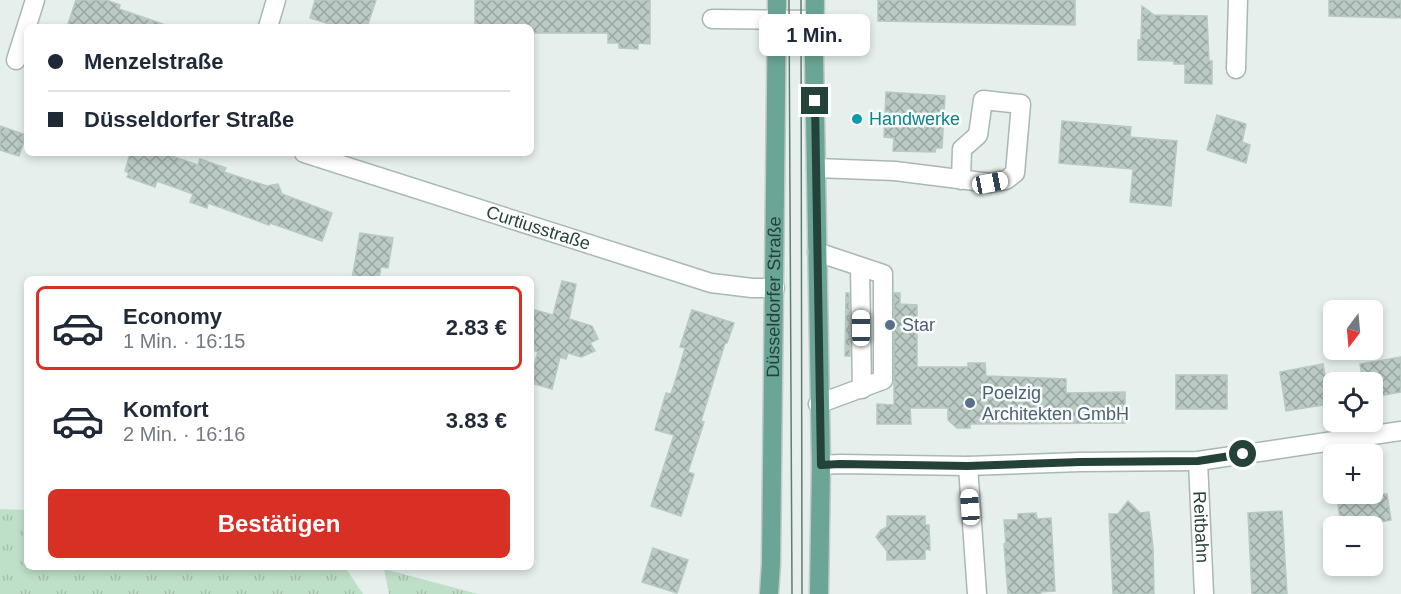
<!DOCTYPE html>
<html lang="de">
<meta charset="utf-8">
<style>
body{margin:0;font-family:Helvetica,sans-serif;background:#f2f2f3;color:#1f2937;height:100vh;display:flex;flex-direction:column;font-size:22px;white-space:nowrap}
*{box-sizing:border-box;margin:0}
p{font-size:20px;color:#747a83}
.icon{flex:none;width:33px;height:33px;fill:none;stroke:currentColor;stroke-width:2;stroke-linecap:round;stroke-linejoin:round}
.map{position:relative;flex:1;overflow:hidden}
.side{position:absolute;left:24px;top:276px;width:510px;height:294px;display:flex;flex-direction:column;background:#fff;border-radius:9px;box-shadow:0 3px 9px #0003}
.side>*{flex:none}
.guide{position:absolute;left:24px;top:24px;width:510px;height:132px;border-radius:9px;box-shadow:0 3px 9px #0003;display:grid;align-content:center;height:132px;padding:0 24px;background:#fff}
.needle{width:39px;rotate:196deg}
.tools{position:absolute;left:1323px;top:300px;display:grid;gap:12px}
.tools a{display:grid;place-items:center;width:60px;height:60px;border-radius:9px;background:#fff;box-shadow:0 3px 9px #0003;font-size:30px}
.end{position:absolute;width:27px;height:27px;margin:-14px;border:8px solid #24423a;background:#fff;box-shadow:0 0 0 3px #fff}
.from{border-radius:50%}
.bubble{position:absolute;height:42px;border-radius:9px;background:#fff;box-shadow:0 3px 9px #0003;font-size:20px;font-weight:800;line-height:42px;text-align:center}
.car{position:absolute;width:18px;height:36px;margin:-18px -9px;border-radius:8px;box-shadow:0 0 4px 2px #0007;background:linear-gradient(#fff 24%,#345 0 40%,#fff 0 76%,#345 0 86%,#fff 0)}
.guide b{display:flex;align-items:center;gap:21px;height:57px;font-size:22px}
.guide b+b{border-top:2px solid #e0e1e3}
.guide i{width:15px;height:15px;background:#1f2937}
ul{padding:10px 0 0;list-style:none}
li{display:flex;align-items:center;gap:18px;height:84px;margin:0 12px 9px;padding:0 12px;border:3px solid transparent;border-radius:9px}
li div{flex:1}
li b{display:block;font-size:22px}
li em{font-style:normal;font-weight:800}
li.active{border-color:#d93025}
li>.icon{width:54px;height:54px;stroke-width:1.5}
.button{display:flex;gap:12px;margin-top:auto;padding:12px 24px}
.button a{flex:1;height:69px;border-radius:9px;background:#d93025;color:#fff;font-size:24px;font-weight:800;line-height:69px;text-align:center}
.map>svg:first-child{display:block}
</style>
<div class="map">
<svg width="1401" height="594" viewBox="0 0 1401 594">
<defs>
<pattern id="grass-tufts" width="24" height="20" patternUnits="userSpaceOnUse" patternTransform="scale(1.5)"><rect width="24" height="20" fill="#bfe0c8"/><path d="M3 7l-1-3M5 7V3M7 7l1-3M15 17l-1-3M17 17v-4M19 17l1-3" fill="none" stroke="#a4c1ad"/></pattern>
<pattern id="building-cross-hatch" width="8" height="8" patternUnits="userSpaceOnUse" patternTransform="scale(1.5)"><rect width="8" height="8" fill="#bbcac4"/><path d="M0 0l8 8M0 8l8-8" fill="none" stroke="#98a6a0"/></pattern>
</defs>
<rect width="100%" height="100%" fill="#e6efeb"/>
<!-- grass -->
<g fill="url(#grass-tufts)">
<path d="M0 509 27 510V567H333L347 570 363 594H0Z"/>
<path d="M384 569 478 594H389Z"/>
</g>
<!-- building -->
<g fill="url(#building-cross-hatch)" stroke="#b8c9c2" stroke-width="1.5">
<path d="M76 0H106L120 5 119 9 163 24V27H67Z"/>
<path d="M315 0H376L367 27H339L310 18Z"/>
<path d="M475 0H650V44L638 43V49L619 48V43H608V33H531V27H475Z"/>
<path d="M878 0H1075V25L878 21Z"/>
<path d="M1329 0H1401V18L1329 16Z"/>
<path d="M1142 6 1154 15 1207 16 1209 61H1212V84L1185 83V64H1174V61L1138 60V40H1141Z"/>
<path d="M886 92 945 96 942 148H936L935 152 893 151 894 138 884 137Z"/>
<path d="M1217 115 1246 124 1242 142 1250 145 1246 163 1207 150Z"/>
<path d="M1062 121 1131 127 1130 137 1177 141 1171 206 1130 202 1133 169 1059 163Z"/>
<path d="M0 126 26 135 19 156 0 150Z"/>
<path d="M130 153H163L198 165 200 159 226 168 224 172 267 186 278 184 282 194 332 213 322 241 270 223 269 225 208 203 207 208 190 202 193 194 157 181 155 187 127 177 129 173 125 171Z"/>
<path d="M360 233 393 238 388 268 381 267 379 279H352Z"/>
<path d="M562 281 576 284 569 319 592 326 598 339 590 343 595 351 581 357 568 353 566 359 560 357 552 389 531 383V376L538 352 531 349V309L553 315Z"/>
<path d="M846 293H849L850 356H845Z"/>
<path d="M894 293H900V304L917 305V367H968V363H985L986 376 1066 379V393L1125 392V423L970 424V428H957L948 420V408H910L911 424H877V404L894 405Z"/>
<path d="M692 310 734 323 727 343H725L701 421 704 422 688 472 694 474 681 516 651 506 674 435 655 430 666 393 671 394 678 372 685 348 680 347Z"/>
<path d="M1401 357V392L1372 397V382H1363L1360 364Z"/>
<path d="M1323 364 1330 404 1286 411 1280 372Z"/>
<rect x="1176" y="375" width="51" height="34"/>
<path d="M1347 494H1387L1391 520 1368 525 1360 523 1341 526 1337 497 1347 496Z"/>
<path d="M1128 501 1140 513 1149 512 1153 548 1154 594H1113L1109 514H1118Z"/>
<path d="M1282 511 1287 594H1252L1248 513Z"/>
<path d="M1036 513 1037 519 1051 518 1055 591 1040 592 1041 594H1008L1004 544 1006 543 1004 520H1018V514Z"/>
<path d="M887 516H925V525H929L930 550 925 549V559L887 560V551L876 537 881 530 887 527Z"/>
<path d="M653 548 688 560 677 593 642 582Z"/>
</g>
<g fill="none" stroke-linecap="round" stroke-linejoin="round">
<!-- minor casing -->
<g stroke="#a8b8b2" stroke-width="21">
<g id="minor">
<path d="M712 19 815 20"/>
<path d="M268 27 276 0"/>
<path d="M16 60 35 0"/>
<path d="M1236 69 1238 0"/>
<path id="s1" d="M304 153 711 283 752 288H775"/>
<path d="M816 168 895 171 990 183 1006 180 1015 173 1021 104 983 100 978 135 962 149 961 180"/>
<path d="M817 252 883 274V380L818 404"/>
<path d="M860 267 862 389"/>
<path id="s2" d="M1198 461 1204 594"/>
<path d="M821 465 840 464 968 466 1080 462 1198 461 1401 431"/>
<path d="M968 466 977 594"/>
</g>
</g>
<!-- major casing -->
<g stroke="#c2cac8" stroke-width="21">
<g id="major">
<path d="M815 0 814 56 821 465 819 594"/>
<path id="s3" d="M769 594 771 564 777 0"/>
</g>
</g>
<!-- minor -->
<use href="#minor" stroke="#fff" stroke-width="18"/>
<!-- major -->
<use href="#major" stroke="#6aa596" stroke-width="18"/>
<!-- tram -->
<g stroke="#5f7d75" stroke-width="1.5">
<path d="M789 0 792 594"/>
<path d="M801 0 802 594"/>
</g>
</g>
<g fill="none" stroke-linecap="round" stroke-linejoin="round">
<!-- route -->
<path stroke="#24423a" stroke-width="8" d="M815 101 821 465 840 464 968 466 1080 462 1198 461 1243 454"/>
</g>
<!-- markers -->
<circle fill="#0f9aa8" stroke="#f7fbf9" stroke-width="2" cx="857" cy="119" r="6"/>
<g fill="#5c6f8a" stroke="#f7fbf9" stroke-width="2">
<circle cx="890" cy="325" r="6"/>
<circle cx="970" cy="403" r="6"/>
</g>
<g text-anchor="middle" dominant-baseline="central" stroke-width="5" stroke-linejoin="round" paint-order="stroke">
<!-- culture labels -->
<g font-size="18" fill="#0d838f" stroke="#f7fbf9" text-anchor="start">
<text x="869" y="119">Handwerke</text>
</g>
<!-- street labels -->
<g font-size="18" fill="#24423a" stroke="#f7fbf9">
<text stroke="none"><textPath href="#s1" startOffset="246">Curtiusstraße</textPath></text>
<text stroke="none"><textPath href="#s3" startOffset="297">Düsseldorfer Straße</textPath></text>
<text stroke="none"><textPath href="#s2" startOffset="66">Reitbahn</textPath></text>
</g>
<!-- service labels -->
<g font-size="18" fill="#4e5e75" stroke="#f7fbf9" text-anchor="start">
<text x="902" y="325">Star</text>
<text x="982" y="393">Poelzig<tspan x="982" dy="21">Architekten GmbH</tspan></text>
</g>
</g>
</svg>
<div class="tools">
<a><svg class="needle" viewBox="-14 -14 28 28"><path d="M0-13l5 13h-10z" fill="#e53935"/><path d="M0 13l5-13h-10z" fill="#747a83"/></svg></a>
<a><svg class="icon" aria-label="locate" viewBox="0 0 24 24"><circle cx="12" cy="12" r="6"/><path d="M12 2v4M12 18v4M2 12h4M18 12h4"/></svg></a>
<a>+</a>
<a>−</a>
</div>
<i class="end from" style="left:1243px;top:454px"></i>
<i class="end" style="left:815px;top:101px"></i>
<div class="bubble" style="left:759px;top:14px;width:111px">1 Min.</div>
<i class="car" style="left:990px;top:183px;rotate:79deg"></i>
<i class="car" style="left:861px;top:328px;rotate:0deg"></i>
<i class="car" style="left:970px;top:507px;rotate:356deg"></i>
<div class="guide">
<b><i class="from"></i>Menzelstraße</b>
<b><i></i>Düsseldorfer Straße</b>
</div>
<section class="side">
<ul>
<li class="active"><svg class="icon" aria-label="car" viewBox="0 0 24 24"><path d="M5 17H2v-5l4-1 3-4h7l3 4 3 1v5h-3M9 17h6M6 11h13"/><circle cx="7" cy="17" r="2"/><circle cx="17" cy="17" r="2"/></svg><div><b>Economy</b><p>1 Min. · 16:15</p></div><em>2.83 €</em></li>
<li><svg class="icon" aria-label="car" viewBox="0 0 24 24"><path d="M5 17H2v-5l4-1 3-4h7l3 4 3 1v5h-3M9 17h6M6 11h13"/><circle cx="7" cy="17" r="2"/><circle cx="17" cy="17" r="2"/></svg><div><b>Komfort</b><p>2 Min. · 16:16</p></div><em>3.83 €</em></li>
</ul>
<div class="button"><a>Bestätigen</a></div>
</section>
</div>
